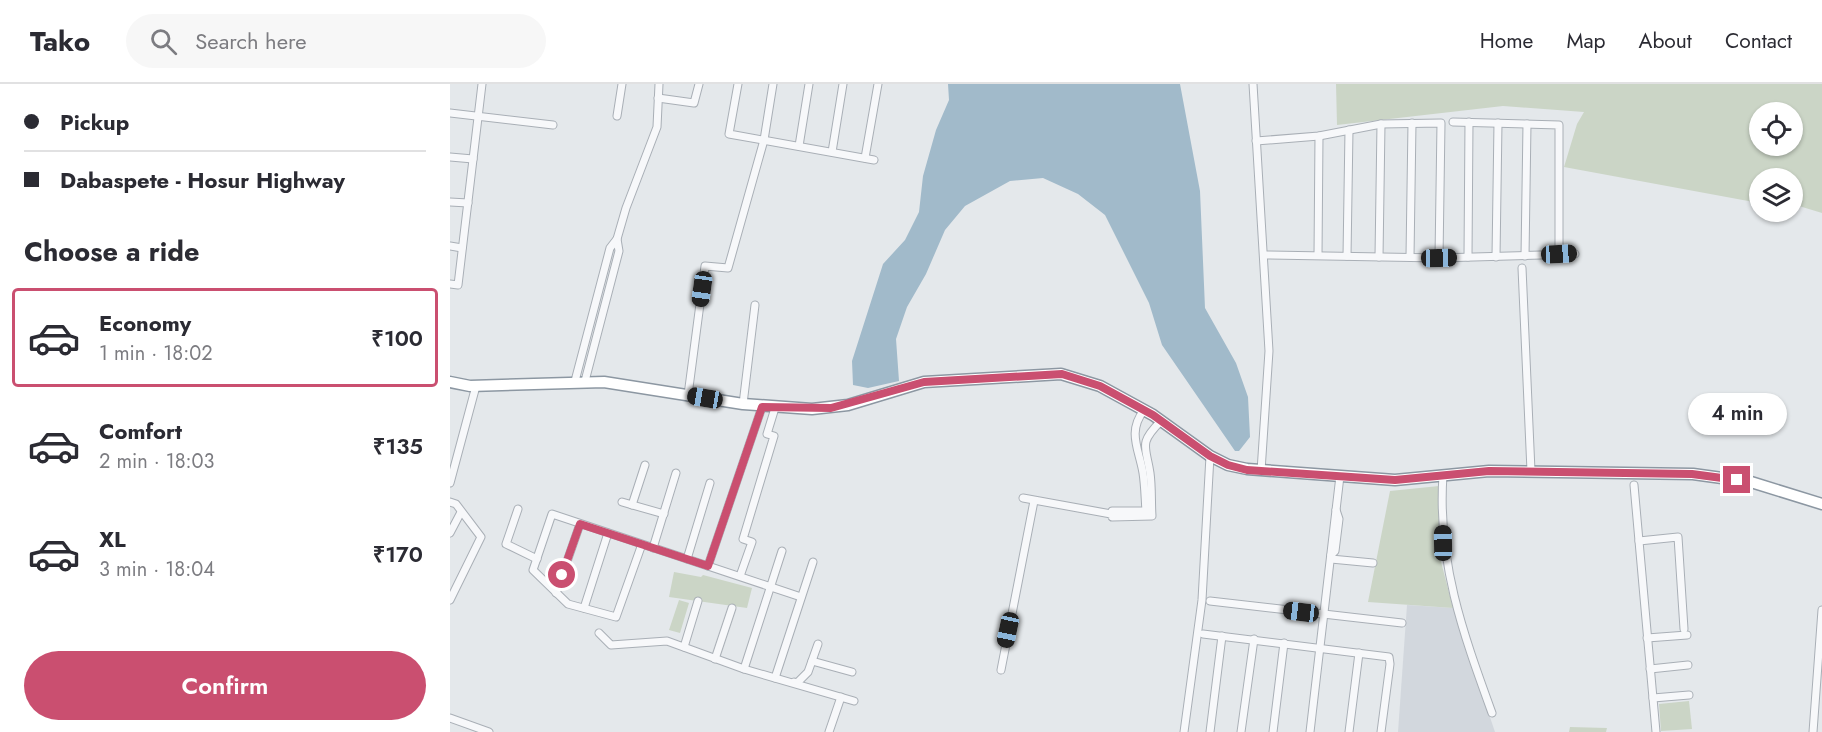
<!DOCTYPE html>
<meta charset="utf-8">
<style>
body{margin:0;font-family:Jost,sans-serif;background:#f7f7f7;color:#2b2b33;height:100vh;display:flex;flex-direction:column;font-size:22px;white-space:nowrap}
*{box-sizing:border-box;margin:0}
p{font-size:20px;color:#7c7c81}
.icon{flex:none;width:33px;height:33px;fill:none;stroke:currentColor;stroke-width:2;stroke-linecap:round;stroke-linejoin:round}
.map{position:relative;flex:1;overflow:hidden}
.sheet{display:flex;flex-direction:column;background:#fff;width:450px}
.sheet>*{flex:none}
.guide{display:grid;align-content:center;height:132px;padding:0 24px;background:#fff}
.fabs{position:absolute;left:1299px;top:18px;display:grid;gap:12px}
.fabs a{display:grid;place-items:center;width:54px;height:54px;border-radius:50%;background:#fff;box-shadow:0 2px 4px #0004;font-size:30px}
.end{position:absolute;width:27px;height:27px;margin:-14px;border:8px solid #ca4f70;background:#fff;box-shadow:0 0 0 3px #fff}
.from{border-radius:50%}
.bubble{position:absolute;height:42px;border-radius:21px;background:#fff;box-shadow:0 2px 4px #0004;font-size:20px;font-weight:600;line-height:42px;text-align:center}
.car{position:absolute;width:18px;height:36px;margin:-18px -9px;border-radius:8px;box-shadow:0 0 4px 2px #0007;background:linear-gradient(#222 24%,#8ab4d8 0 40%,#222 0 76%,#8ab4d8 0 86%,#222 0)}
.guide b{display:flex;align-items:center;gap:21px;height:57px;font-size:22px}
.guide b+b{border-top:2px solid #e1e1e2}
.guide i{width:15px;height:15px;background:#2b2b33}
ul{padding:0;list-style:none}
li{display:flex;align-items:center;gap:18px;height:99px;margin:0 12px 9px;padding:0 12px;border:3px solid transparent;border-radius:6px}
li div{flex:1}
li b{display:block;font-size:22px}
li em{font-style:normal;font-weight:600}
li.on{border-color:#ca4f70}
li>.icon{width:54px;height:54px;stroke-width:1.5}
h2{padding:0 24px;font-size:27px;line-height:72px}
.cta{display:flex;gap:12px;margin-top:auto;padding:12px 24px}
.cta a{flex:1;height:69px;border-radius:36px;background:#ca4f70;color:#fff;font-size:24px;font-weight:600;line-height:69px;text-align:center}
header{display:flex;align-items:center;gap:36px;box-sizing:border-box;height:84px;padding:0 30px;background:#fff;border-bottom:2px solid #e1e1e2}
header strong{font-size:28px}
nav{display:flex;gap:33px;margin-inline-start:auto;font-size:21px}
.search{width:420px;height:54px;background:#f7f7f7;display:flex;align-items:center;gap:15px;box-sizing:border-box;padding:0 21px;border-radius:33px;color:#7c7c81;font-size:22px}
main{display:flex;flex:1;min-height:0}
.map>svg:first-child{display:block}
</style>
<header>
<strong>Tako</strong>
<div class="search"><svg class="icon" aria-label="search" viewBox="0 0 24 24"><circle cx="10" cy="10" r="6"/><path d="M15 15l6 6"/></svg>Search here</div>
<nav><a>Home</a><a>Map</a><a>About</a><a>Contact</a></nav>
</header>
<main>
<section class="sheet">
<div class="guide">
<b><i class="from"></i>Pickup</b>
<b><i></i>Dabaspete - Hosur Highway</b>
</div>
<h2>Choose a ride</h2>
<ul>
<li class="on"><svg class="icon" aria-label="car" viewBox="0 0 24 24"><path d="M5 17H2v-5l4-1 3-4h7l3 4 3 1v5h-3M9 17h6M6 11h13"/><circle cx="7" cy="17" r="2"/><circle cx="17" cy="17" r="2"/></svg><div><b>Economy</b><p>1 min · 18:02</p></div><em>₹100</em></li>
<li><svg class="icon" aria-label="car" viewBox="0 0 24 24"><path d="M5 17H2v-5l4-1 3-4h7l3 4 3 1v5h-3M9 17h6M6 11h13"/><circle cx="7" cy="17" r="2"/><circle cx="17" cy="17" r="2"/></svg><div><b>Comfort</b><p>2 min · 18:03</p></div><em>₹135</em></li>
<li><svg class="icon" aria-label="car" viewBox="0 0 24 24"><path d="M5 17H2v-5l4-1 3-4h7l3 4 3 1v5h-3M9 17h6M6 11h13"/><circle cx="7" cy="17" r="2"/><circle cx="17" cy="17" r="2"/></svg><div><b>XL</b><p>3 min · 18:04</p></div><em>₹170</em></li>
</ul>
<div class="cta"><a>Confirm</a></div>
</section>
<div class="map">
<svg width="1372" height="648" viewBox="0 0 1372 648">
<rect width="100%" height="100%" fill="#e4e8eb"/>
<!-- built -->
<path fill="#d2d7dd" d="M957 521 1003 524 1045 648H948Z"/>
<!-- green -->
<g fill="#cbd5c6" fill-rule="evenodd">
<path d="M886 0H1372V129L1349 122 1348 126 1343 125 1342 94H1310L1309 119 1114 83 1127 40 1134 28 1053 22 887 41ZM1342 28V62H1310V28Z"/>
<path d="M989 402V470L1003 524 918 518 940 407Z"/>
<path d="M224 488 251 493 253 491 302 504 297 524 219 513Z"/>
<path d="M229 516 239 519 230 549 219 546Z"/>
<path d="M1239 617 1242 645 1211 647 1209 620Z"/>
<path d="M1120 643 1157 644 1156 648H1119Z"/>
</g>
<!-- water -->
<path fill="#a1baca" d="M498 0H730L750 107 755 224 786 279 798 313 800 353 789 367H785L712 261 699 219 655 131 628 110 593 94 560 97 515 122 495 146 476 190 457 223 446 255 449 297 418 304 403 301 402 277 433 180 455 156 469 128 473 92 486 46 499 16Z"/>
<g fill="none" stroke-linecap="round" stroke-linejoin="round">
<!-- minor casing -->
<g stroke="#a9afb6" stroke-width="9">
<g id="minor">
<path d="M288 0 279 50 424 76"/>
<path d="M803 0 819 267 811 387"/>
<path d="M208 14 244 19 249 0"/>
<path d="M0 29 103 41"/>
<path d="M167 32 172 0"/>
<path d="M1003 38 1109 41V170"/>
<path d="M806 57 869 52 931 40 991 39 989 174"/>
<path d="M349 62 359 0"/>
<path d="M382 68 393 0"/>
<path d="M0 73 23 75"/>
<path d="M415 74 428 0"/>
<path d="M0 118 18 119"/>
<path d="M167 155 176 124 207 43 209 0"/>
<path d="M0 162 12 164"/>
<path d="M815 171 989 174 1125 170"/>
<path d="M868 171 869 52"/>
<path d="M897 172 899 46"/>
<path d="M1075 172 1077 40"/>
<path d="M929 173 931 40"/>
<path d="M960 173 962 39"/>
<path d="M1018 173 1019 38"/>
<path d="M1046 173 1048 39"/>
<path d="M1072 184 1081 387"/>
<path d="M0 200 8 201 32 0"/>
<path d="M125 297 160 164 167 155 169 167 135 297"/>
<path d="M238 311 255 182 278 184 314 56 323 0"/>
<path d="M293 320 305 221"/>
<path d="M993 391C987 478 1013 549 1042 629"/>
<path d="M0 399 26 302"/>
<path d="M1184 401 1206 648"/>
<path d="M573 414 661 430 662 433 702 432C701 418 702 403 700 389 696 362 688 360 711 337"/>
<path d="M0 418 6 420 31 453 0 516"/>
<path d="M172 418 214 430"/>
<path d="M182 421 195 381"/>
<path d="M68 425 56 460 87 475"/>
<path d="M661 430 662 427H696C695 415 695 402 693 389 689 365 677 348 694 326"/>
<path d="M0 449 11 428"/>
<path d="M1189 457 1228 453 1234 545"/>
<path d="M192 460 166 533 118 520 83 486 102 430C185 458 268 485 351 513"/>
<path d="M203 464 226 389"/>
<path d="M881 471 885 467 889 435 886 426"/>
<path d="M237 475 260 399"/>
<path d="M881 475 923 479"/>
<path d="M258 482 312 323"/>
<path d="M290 492 302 458 293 455 324 352 317 350 325 324"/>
<path d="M106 509 130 440"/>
<path d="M760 517 952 539"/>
<path d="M134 524 158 449"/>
<path d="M149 549 161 561 217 557 294 585 404 617"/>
<path d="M753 550 939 573 940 580 931 648"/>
<path d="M1197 554 1237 551"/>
<path d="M234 563 248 517"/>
<path d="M265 575 282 524"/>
<path d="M362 577 402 588"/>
<path d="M294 585 332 467"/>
<path d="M1200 585 1238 581"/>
<path d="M551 586 584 417"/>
<path d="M325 594 363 478"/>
<path d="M344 598 347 599 358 588 368 560"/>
<path d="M1203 614 1239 611"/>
<path d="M0 634 39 648"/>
<path d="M379 648 391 613"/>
<path d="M734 648 752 516 760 372"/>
<path d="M760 648 772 552"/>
<path d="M791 648 804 555"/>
<path d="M823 648 834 559"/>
<path d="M860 648 890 392"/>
<path d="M899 648 909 569"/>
<path d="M1363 648 1372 526"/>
</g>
</g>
<!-- trunk casing -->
<g stroke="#8c97a2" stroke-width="13">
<path id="trunk" d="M0 298 20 302 154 298 293 320 362 325 398 321 474 298 611 290 650 302 703 331 760 372 778 381 797 385 945 396 1039 387 1243 390 1301 398 1372 420"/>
</g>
<!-- minor -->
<use href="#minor" stroke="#f7f8fa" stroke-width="7"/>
<!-- trunk -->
<use href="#trunk" stroke="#fff" stroke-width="10"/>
</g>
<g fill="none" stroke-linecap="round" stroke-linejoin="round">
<!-- route -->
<path stroke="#ca4f70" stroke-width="8" d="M112 491 130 440 258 482 312 323 381 324 474 298 612 290 650 302 703 331 760 372 778 381 797 386 945 396 1039 387 1242 390 1287 396"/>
</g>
</svg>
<div class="fabs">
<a><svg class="icon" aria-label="locate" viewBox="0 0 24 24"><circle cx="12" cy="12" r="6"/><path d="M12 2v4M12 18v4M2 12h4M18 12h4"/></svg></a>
<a><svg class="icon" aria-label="layers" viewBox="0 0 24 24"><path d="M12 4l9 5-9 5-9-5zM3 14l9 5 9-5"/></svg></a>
</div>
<i class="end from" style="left:112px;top:491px"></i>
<i class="end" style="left:1287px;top:396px"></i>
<div class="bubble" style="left:1238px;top:309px;width:99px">4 min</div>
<i class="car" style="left:1109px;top:170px;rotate:87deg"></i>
<i class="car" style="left:989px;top:174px;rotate:89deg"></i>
<i class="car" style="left:252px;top:205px;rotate:188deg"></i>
<i class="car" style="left:255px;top:314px;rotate:280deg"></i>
<i class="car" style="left:993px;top:459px;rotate:359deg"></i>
<i class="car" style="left:851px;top:528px;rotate:277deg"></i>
<i class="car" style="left:558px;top:546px;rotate:192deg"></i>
</div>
</main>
